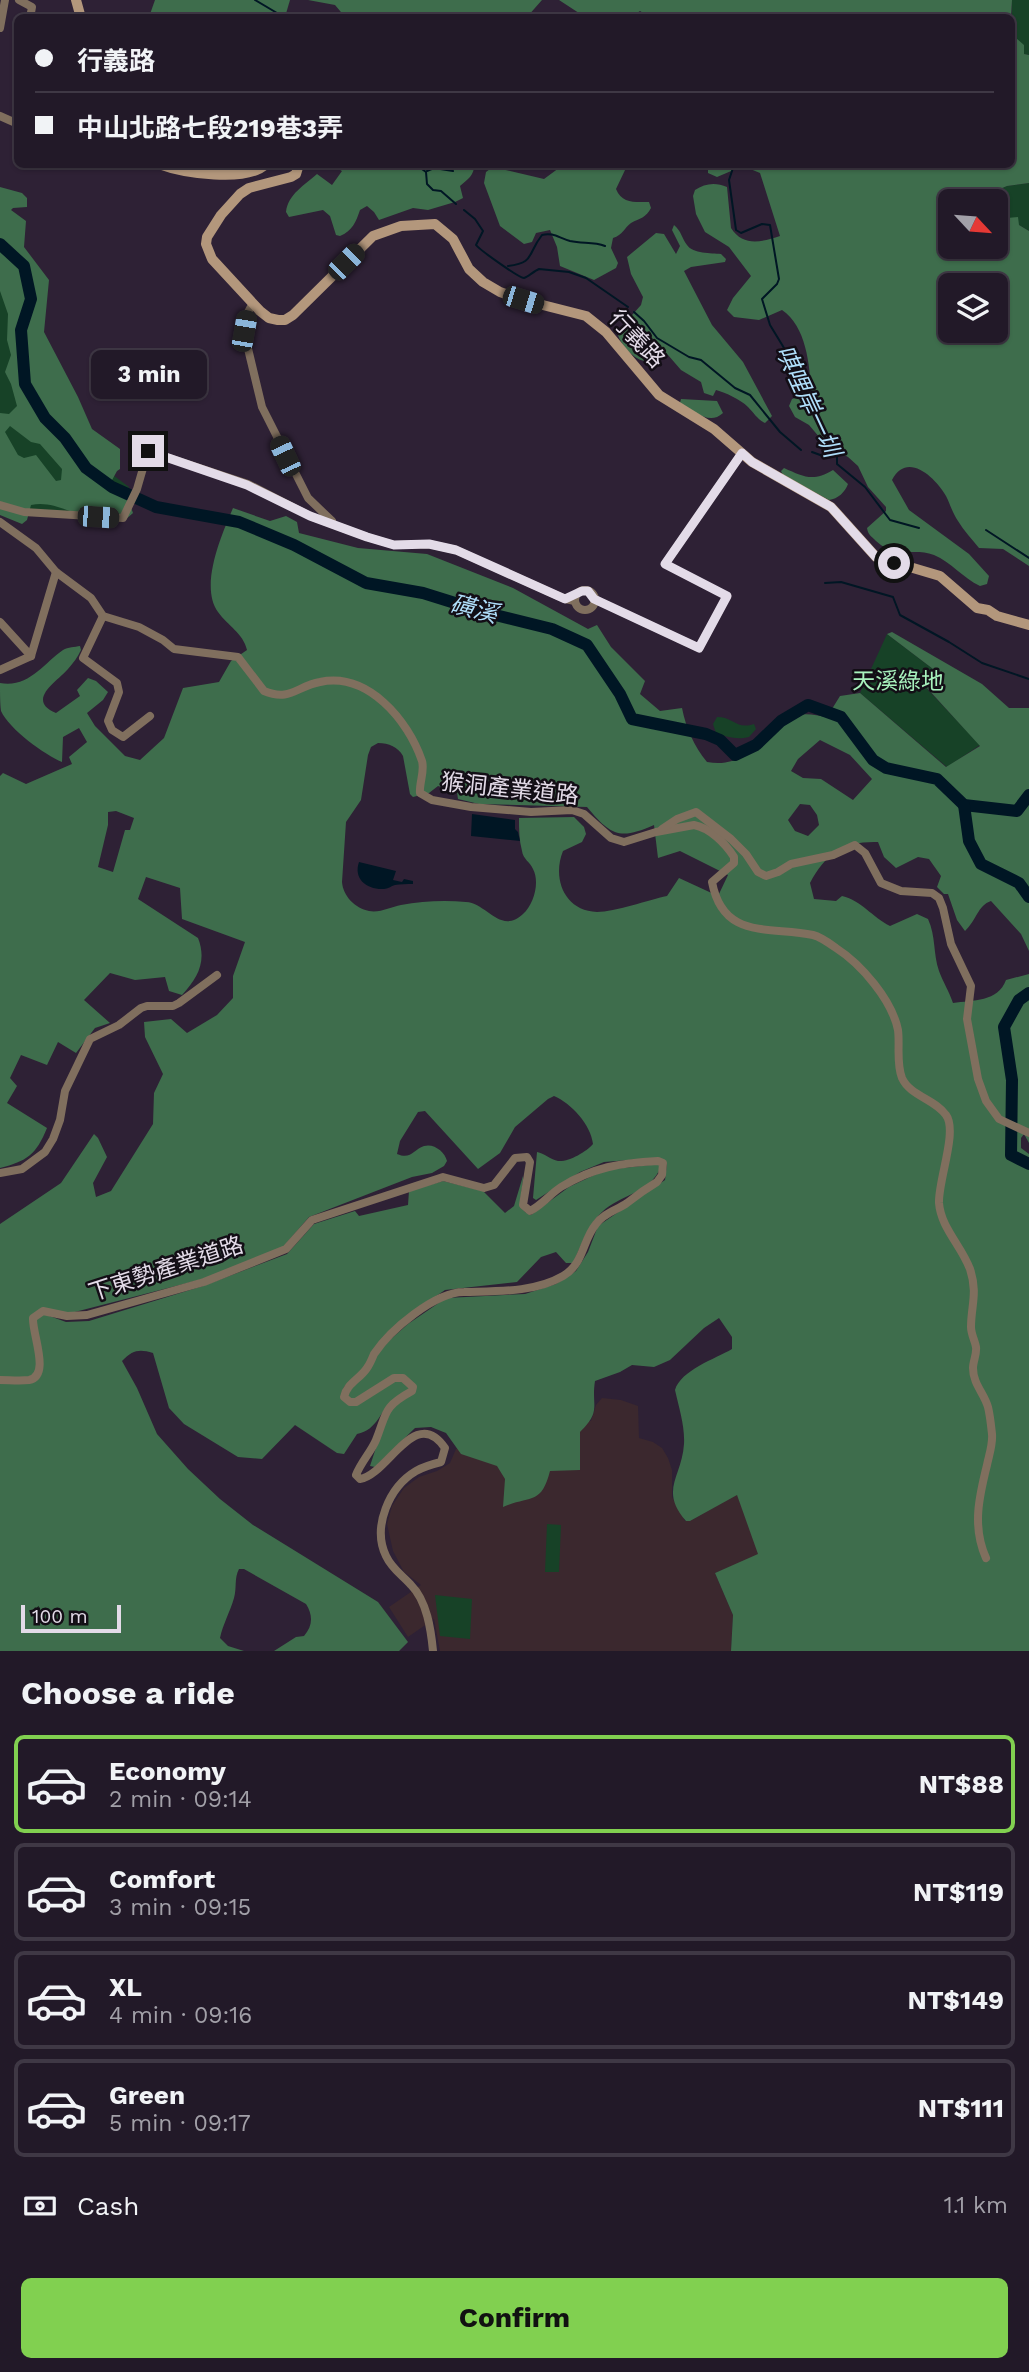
<!DOCTYPE html>
<meta charset="utf-8">
<style>
body{margin:0;font-family:"Work Sans","Noto Sans TC",sans-serif;background:#2a2230;color:#f1f3f6;height:100vh;display:flex;flex-direction:column;font-size:26px;white-space:nowrap}
*{box-sizing:border-box;margin:0}
p{font-size:23px;color:#a2a0a8}
.icon{flex:none;width:38px;height:38px;fill:none;stroke:currentColor;stroke-width:2;stroke-linecap:round;stroke-linejoin:round}
.map{position:relative;height:1651px;overflow:hidden}
.drawer{display:flex;flex-direction:column;background:#221928;flex:1}
.drawer>*{flex:none}
.guide{position:absolute;left:14px;top:14px;width:1001px;height:154px;border-radius:10px;box-shadow:0 2px 5px #0004,0 0 0 2px #3f3845;display:grid;align-content:center;height:154px;padding:0 21px;background:#221928}
.needle{width:46px;rotate:116deg}
.tools{position:absolute;left:938px;top:189px;display:grid;gap:14px}
.tools a{display:grid;place-items:center;width:70px;height:70px;border-radius:10px;background:#221928;box-shadow:0 2px 5px #0004,0 0 0 2px #3f3845;font-size:35px}
.scale{position:absolute;left:21px;bottom:18px;width:100px;box-sizing:border-box;padding-left:7px;border:4px solid #e3dbe8;border-top:0;font-size:19px;line-height:24px;white-space:nowrap;color:#e3dbe8;-webkit-text-stroke:5px #130e16;paint-order:stroke}
.end{position:absolute;width:32px;height:32px;margin:-16px;border:9px solid #e3dbe8;background:#111;box-shadow:0 0 0 4px #111}
.from{border-radius:50%}
.bubble{position:absolute;height:49px;border-radius:10px;background:#221928;box-shadow:0 2px 5px #0004,0 0 0 2px #3f3845;font-size:23px;font-weight:700;line-height:49px;text-align:center}
.car{position:absolute;width:21px;height:42px;margin:-21px -10px;border-radius:9px;box-shadow:0 0 5px 2px #0007;background:linear-gradient(#222 24%,#8ab4d8 0 40%,#222 0 76%,#8ab4d8 0 86%,#222 0)}
.guide b{display:flex;align-items:center;gap:24px;height:66px;font-size:26px}
.guide b+b{border-top:2px solid #3f3845}
.guide i{width:18px;height:18px;background:#f1f3f6}
ul{padding:0;list-style:none}
li{display:flex;align-items:center;gap:21px;height:98px;margin:0 14px 10px;padding:0 7px;border:4px solid #3f3845;border-radius:10px}
li div{flex:1}
li b{display:block;font-size:26px}
li em{font-style:normal;font-weight:700}
li.current{border-color:#81d050}
li>.icon{width:63px;height:63px;stroke-width:1.5}
h2{padding:0 21px;font-size:32px;line-height:84px}
.pay{display:flex;align-items:center;gap:18px;height:77px;padding:0 21px;font-size:26px}
.pay p{margin-inline-start:auto}
.button{display:flex;gap:14px;margin-top:auto;padding:14px 21px}
.button a{flex:1;height:80px;border-radius:10px;background:#81d050;color:#111;font-size:28px;font-weight:700;line-height:80px;text-align:center}
.map>svg:first-child{display:block}
</style>
<div class="map">
<svg width="1029" height="1651" viewBox="0 0 1029 1651">
<rect width="100%" height="100%" fill="#2e2135"/>
<!-- education -->
<path fill="#3b282e" d="M602 1398 621 1400 638 1406 639 1438 653 1442 662 1448 668 1458 672 1470V1497L685 1521H690L737 1494 759 1555 715 1573 733 1615 731 1651H440L434 1619 408 1637 389 1607 421 1585 404 1572 393 1551 387 1524 392 1506 404 1488 419 1477 437 1471 450 1463 456 1449 513 1413 591 1421 596 1405Z"/>
<!-- green -->
<g fill="#174227">
<path d="M1012 0H1029V55L1024 54 1016 38H1012Z"/>
<path d="M1029 183V231L1019 225 996 219V201H983L985 195 1007 186Z"/>
<path d="M0 253 101 466 129 487 119 515 24 512 0 504Z"/>
<path d="M887 634 937 672 927 689 980 745 947 767 860 693Z"/>
<path d="M717 717C734 717 736 730 754 724L756 729 749 737C736 740 728 737 716 733L713 724Z"/>
<path d="M547 1524 561 1525 559 1572H545Z"/>
<path d="M435 1595 472 1599 470 1639 440 1636Z"/>
</g>
<!-- forest -->
<g fill="#3e6d4c" fill-rule="evenodd">
<path d="M155 0H290L285 17H149Z"/>
<path d="M308 0H542L527 17 346 18 335 5Z"/>
<path d="M559 0H1012L1011 18H651L640 11 631 17H585Z"/>
<path d="M1012 38H1016L1024 45V54L1029 55V183L1007 186 986 195 983 201H950V247H996V219L1018 217 1019 225 1029 231V566L1003 549 979 548C972 539 964 531 958 521 953 514 950 504 946 496 935 477 907 451 892 480L909 510 969 554 989 576 987 584 980 586C963 578 951 562 934 555 913 547 896 560 876 541 871 536 868 535 867 528L886 511V507L868 487 858 466 848 457 826 445 809 425 795 417 789 406 792 399 811 392C810 365 806 326 782 310L759 320 734 317 727 310 733 298 751 276 729 247 705 232 696 214 693 196 695 190C705 183 716 182 727 187L731 228C743 247 762 242 780 236L760 173 743 166 717 177 708 173V165L1012 164ZM950 285H996V331H950Z"/>
<path d="M331 165 474 164C475 175 467 180 460 186L463 198 455 202 428 210 413 208 379 220 374 212 367 206 360 210C356 222 352 231 340 236L336 235 330 216 323 210 289 217 286 212C288 194 305 185 317 174L332 185 342 171Z"/>
<path d="M563 165H625L626 168 616 189C622 204 635 202 649 202L651 208C646 218 640 218 631 223 624 228 623 235 613 238L611 248 618 263 616 268 594 280 560 266 557 247 550 230 536 233 532 242 524 244 500 226 484 183 486 172 490 169 497 168 544 179Z"/>
<path d="M0 187 22 193 27 198V207L13 208 11 210 26 221 24 247 49 280 44 332 78 397 92 429 120 449V469L117 471 111 482 128 499 133 513 125 520C112 519 98 519 85 516 66 511 51 501 31 505L27 520 22 524 0 515V413L9 414 17 406 11 384 5 372 11 355 7 340 8 314 0 291ZM10 426 31 442 40 444 62 469 61 480 56 481 36 455 24 458 18 455 5 432Z"/>
<path d="M674 225C682 232 681 237 687 245 693 254 711 253 721 254L726 259 725 262 691 267 684 271 712 325 743 362 772 416 765 423C757 419 754 413 748 407 740 399 726 393 716 390L713 396 704 393 701 382 681 370 668 355 656 348 642 356 644 361C632 358 620 344 617 332L641 305 643 297 631 274 627 257 656 233 664 234 676 254 680 246 672 230Z"/>
<path d="M681 399 717 401 723 413C709 426 695 411 680 403Z"/>
<path d="M784 468C804 477 813 482 833 470L848 484C845 492 838 499 829 500L783 475 781 471Z"/>
<path d="M233 508 270 521 286 516 297 522 299 533 358 548 427 554 513 588 588 629 597 625 611 647 645 681 640 694 660 711 682 708C686 728 694 746 707 762 753 771 764 723 799 715 808 713 818 716 827 717L840 696 860 693 946 767 980 746 927 688 937 672 887 634 892 632 982 684 1009 708H1029V951L1021 934 991 901C978 905 976 921 965 931L957 920 948 894H944L937 887 941 876 929 859 918 857 896 868 884 857 878 842C844 841 826 853 810 883L814 899 836 901 842 896C862 901 872 917 890 926L917 914 928 919C936 936 933 954 939 971 943 982 949 991 953 1003 973 1000 998 1002 1006 980L1029 974V1143L1024 1134 1021 1138V1148L1029 1154V1651H731L733 1615 715 1573 758 1554 737 1495 690 1521H686C659 1490 682 1477 684 1444 685 1426 679 1408 675 1390 681 1370 715 1359 732 1349V1337L719 1318 704 1328 670 1360 654 1367 632 1365 620 1372 595 1381C591 1406 602 1411 580 1432V1470L550 1471C541 1506 530 1495 503 1507L505 1479 497 1466 461 1454 446 1433 431 1427 415 1428 375 1467 370 1466 388 1411 413 1393 404 1377 356 1399H351L347 1395 376 1355 391 1339 408 1324 446 1298 525 1294 556 1284 576 1271 588 1252 598 1226 665 1180 667 1163 654 1158 604 1162 580 1172 536 1200 533 1198 537 1152C544 1153 551 1160 558 1161 569 1162 586 1152 593 1144 591 1125 571 1103 554 1096L548 1099 515 1127 500 1153 478 1169 425 1111 418 1112 400 1141 397 1154C411 1160 413 1150 424 1146 434 1143 445 1152 447 1161L444 1166 432 1173 412 1177 309 1217 283 1247 203 1279 67 1314 42 1309 31 1317C30 1337 41 1355 36 1374L29 1378 0 1377V1224L61 1183 94 1134 98 1138 107 1157 93 1183 96 1197 111 1191 153 1124 154 1093 163 1074 145 1037 144 1022 171 1019 187 1033 217 1015 233 998V976L245 942 182 919 180 888 146 877 138 899 198 938C207 961 198 978 182 995L169 991 165 977 135 980 110 973 84 1000 110 1023 95 1028 76 1053 58 1042 47 1065 21 1055 10 1078 17 1086 7 1103 47 1128C36 1155 27 1161 0 1168V776L3 773 26 784 72 764 69 757 87 742 79 728 63 737 62 762C45 755 9 729 1 711 0 704 0 691 0 683 29 688 43 664 63 650 68 647 75 647 80 646L81 650C78 657 73 663 68 669 58 681 25 700 56 713L80 696 77 690 88 678 96 681 108 692 103 700 87 713 95 726 125 756 140 760 164 738 183 688 219 682 231 661 247 650C243 633 228 626 218 612 199 586 222 534 233 508ZM820 740 850 755 872 779 853 800 821 779 803 778 791 771 798 759ZM378 743C389 743 398 747 403 756L410 794 413 797 429 793 438 786 457 792 458 799 479 804 587 807C611 836 620 840 654 825L658 858 680 851 728 875 718 896 679 878 667 896C648 900 615 912 597 912 564 911 552 878 563 851L582 842 586 834 584 827 574 817 519 818C519 829 519 840 522 851 523 859 530 862 533 869 540 882 534 904 523 914 500 935 487 903 466 902 445 900 422 901 401 905 391 907 380 913 369 911 355 908 343 896 342 882L346 822 361 800 368 755 371 747ZM800 804 810 805 817 815 819 825 808 836 795 831 788 820ZM116 811 134 818 130 830H125L113 872 98 867 108 825V812Z"/>
<path d="M659 1164 661 1167C649 1194 621 1194 602 1212 588 1224 581 1246 573 1263H566L556 1252 541 1257 517 1282 445 1290 404 1318 364 1368 344 1387 341 1397 348 1404 395 1380 407 1383 410 1390C405 1393 399 1395 394 1399 380 1410 378 1430 357 1434L344 1454 337 1453 295 1425 262 1459 238 1457 184 1424 169 1408 153 1353C139 1349 133 1350 122 1361L137 1388 157 1434 188 1469 220 1499 253 1525 378 1602 408 1642 399 1651H274L296 1637 304 1636C313 1626 313 1615 306 1604L244 1569H239C234 1578 237 1588 234 1598 230 1612 223 1624 220 1638L228 1646 244 1651H0V1383L40 1376 35 1320 44 1314 66 1322 89 1321 203 1286 287 1254 314 1224 355 1211 359 1216 408 1205 409 1191 443 1181 483 1191 505 1213 514 1206 523 1176C524 1191 513 1209 531 1215L569 1187 605 1170Z"/>
</g>
<!-- water -->
<g fill="#001624">
<path d="M472 814 515 820V829L518 832 520 841 471 836Z"/>
<path d="M359 862 396 871 393 880 402 882 404 879 413 881V884C407 884 400 884 395 885 391 886 388 889 384 889 367 890 353 879 359 862Z"/>
</g>
<g fill="none" stroke-linecap="round" stroke-linejoin="round">
<!-- stream -->
<g stroke="#001624" stroke-width="2">
<path d="M255 0 277 13V18"/>
<path d="M415 164 426 172 427 184 433 190 441 191 456 204"/>
<path d="M727 164 733 168 729 180 736 230 741 233 762 224 770 225 779 279 777 284 762 299 770 325 795 366 817 420 828 443 837 452V464L865 487 890 520 919 528"/>
<path d="M427 171 434 168 453 171"/>
<path d="M464 210 475 219 483 231 476 245C480 250 519 278 524 278 528 277 534 271 539 269L569 272 586 278 628 307"/>
<path d="M508 266C535 263 527 254 542 235 553 232 559 238 570 241 583 244 593 241 605 246"/>
<path d="M634 312 644 321 657 338 689 357 701 360 735 388 750 395 780 432 801 450"/>
<path d="M812 452 823 456 834 449"/>
<path d="M986 530 1029 558"/>
<path d="M825 583 841 582 893 597 900 615 949 642 982 663 1029 679"/>
</g>
<!-- river -->
<g stroke="#001624" stroke-width="12">
<path d="M0 244 24 266 31 299 21 330 25 384 45 418 65 438 86 468 112 487 156 507 239 522 294 545 366 583 423 593 487 613 552 629 587 645 620 694 632 719 706 734 720 740 735 755 756 745 781 721 808 705 841 717 873 760 886 768 937 779 964 805 1017 811 1029 795"/>
<path d="M964 805 969 841 981 864 1019 883 1029 897"/>
<path d="M1029 993 1019 1000 1004 1027 1012 1080 1011 1155 1029 1164"/>
</g>
<!-- street -->
<g stroke="#806f5e" stroke-width="8">
<path d="M19 0 32 7 30 18"/>
<path d="M0 28 5 0"/>
<path d="M0 116 18 124"/>
<path d="M253 303 246 316 244 332 262 407 308 498 332 521"/>
<path d="M0 505 24 512 123 518 137 489 148 451 248 484 310 516 367 537 394 545 429 544 456 550 565 599 575 601"/>
<path d="M0 522 36 548 56 572 91 598 103 616 139 627 163 640 174 649 238 657 264 691C290 702 297 686 320 682 368 672 408 720 422 761 425 771 419 783 420 793L432 800 471 807 531 812 572 810 584 814 611 838 624 842 656 832 694 825C710 828 725 843 734 857V863L712 882C723 940 769 926 813 935 821 937 829 943 836 948 861 964 892 1000 898 1030 900 1045 896 1063 902 1078 910 1096 935 1099 946 1115 958 1131 938 1181 939 1203 941 1228 961 1245 970 1269 978 1293 971 1306 971 1327 971 1334 975 1341 976 1347 977 1354 973 1361 973 1368 973 1384 984 1393 988 1407 990 1415 991 1425 992 1434 993 1444 989 1455 987 1465 979 1497 972 1527 986 1558"/>
<circle cx="585" cy="600" r="10"/>
<path d="M594 599 699 648 727 596 665 564 742 453"/>
<path d="M103 616 83 658 117 683 119 692 108 721 112 730 123 737 150 716"/>
<path d="M0 622 31 656"/>
<path d="M31 656 56 572"/>
<path d="M0 670 31 656"/>
<path d="M662 829 677 819 696 812 731 839 746 854 758 872 766 876 778 872 791 864 833 855 855 845 865 853 881 883 901 891 932 893 939 898 943 908 951 944 971 986 967 1019 978 1079 986 1101 999 1119 1029 1133"/>
<path d="M0 1173 22 1169 45 1152 53 1139 60 1120 65 1091 90 1039 119 1025 141 1008 147 1006H173L179 1003 217 975"/>
<path d="M0 1380C9 1380 20 1381 29 1380 51 1376 32 1334 33 1318L43 1311 67 1316 87 1315 204 1282 286 1249 312 1220 443 1177 484 1188 494 1185 515 1158 527 1157 530 1162 523 1205 530 1211C542 1205 550 1194 561 1187 594 1167 620 1163 658 1161L663 1163 662 1175 657 1182C647 1188 637 1195 627 1203 617 1210 604 1213 596 1224 582 1241 584 1264 563 1276 534 1293 495 1291 464 1292 435 1292 390 1330 374 1354 372 1359 370 1364 367 1368 360 1379 347 1383 344 1397L350 1402H356L394 1378H403L413 1387 412 1391C383 1407 387 1412 376 1440 371 1452 361 1462 356 1475L360 1479C388 1475 415 1404 445 1448L441 1462C433 1464 423 1467 416 1471 389 1487 372 1527 386 1556 392 1569 402 1575 411 1585 427 1601 431 1630 433 1651"/>
</g>
<!-- secondary -->
<g stroke="#b3977c" stroke-width="10">
<path d="M76 0 81 18"/>
<path d="M159 164C183 173 247 183 266 164"/>
<path d="M299 164 296 174 291 177 249 188 240 194 221 215 207 237 206 244 212 259 260 311 269 318 278 320H285L293 315 373 236 401 226 435 224 453 239 469 269 483 282 500 292 523 300 586 316 606 332 659 395 714 429 752 462 831 507 876 557 940 576 977 608 988 610 997 616 1029 625"/>
</g>
</g>
<g fill="none" stroke-linecap="round" stroke-linejoin="round">
<!-- route -->
<path stroke="#e3dbe8" stroke-width="9" d="M148 451 247 485 310 516 367 537 394 545 429 544 456 550 565 599 582 591H588L594 599 699 648 727 596 665 564 742 453 752 462 831 507 876 557 894 563"/>
</g>
<g text-anchor="middle" dominant-baseline="central" stroke-width="5" stroke-linejoin="round" paint-order="stroke">
<!-- street labels -->
<g font-size="23" fill="#e3dbe8" stroke="#130e16">
<text transform="translate(637 339) rotate(47)">行義路</text>
<text transform="translate(510 789) rotate(6)">猴洞產業道路</text>
<text transform="translate(166 1269) rotate(-18)">下東勢產業道路</text>
</g>
<!-- park labels -->
<g font-size="23" fill="#a8f2bd" stroke="#130e16">
<text x="898" y="681">天溪綠地</text>
</g>
<!-- water labels -->
<g font-size="24" font-style="italic" fill="#afdefa" stroke="#130e16">
<text transform="translate(808 401) rotate(65)">唭哩岸一圳</text>
<text transform="translate(474 609) rotate(14)">磺溪</text>
</g>
</g>
</svg>
<div class="tools">
<a><svg class="needle" viewBox="-14 -14 28 28"><path d="M0-13l5 13h-10z" fill="#e53935"/><path d="M0 13l5-13h-10z" fill="#a2a0a8"/></svg></a>
<a><svg class="icon" aria-label="layers" viewBox="0 0 24 24"><path d="M12 4l9 5-9 5-9-5zM3 14l9 5 9-5"/></svg></a>
</div>
<div class="scale">100 m</div>
<i class="end from" style="left:894px;top:563px"></i>
<i class="end" style="left:148px;top:451px"></i>
<div class="bubble" style="left:91px;top:350px;width:116px">3 min</div>
<i class="car" style="left:346px;top:262px;rotate:45deg"></i>
<i class="car" style="left:523px;top:300px;rotate:107deg"></i>
<i class="car" style="left:244px;top:331px;rotate:10deg"></i>
<i class="car" style="left:285px;top:456px;rotate:335deg"></i>
<i class="car" style="left:98px;top:517px;rotate:94deg"></i>
<div class="guide">
<b><i class="from"></i>行義路</b>
<b><i></i>中山北路七段219巷3弄</b>
</div>
</div>
<section class="drawer">
<h2>Choose a ride</h2>
<ul>
<li class="current"><svg class="icon" aria-label="car" viewBox="0 0 24 24"><path d="M5 17H2v-5l4-1 3-4h7l3 4 3 1v5h-3M9 17h6M6 11h13"/><circle cx="7" cy="17" r="2"/><circle cx="17" cy="17" r="2"/></svg><div><b>Economy</b><p>2 min · 09:14</p></div><em>NT$88</em></li>
<li><svg class="icon" aria-label="car" viewBox="0 0 24 24"><path d="M5 17H2v-5l4-1 3-4h7l3 4 3 1v5h-3M9 17h6M6 11h13"/><circle cx="7" cy="17" r="2"/><circle cx="17" cy="17" r="2"/></svg><div><b>Comfort</b><p>3 min · 09:15</p></div><em>NT$119</em></li>
<li><svg class="icon" aria-label="car" viewBox="0 0 24 24"><path d="M5 17H2v-5l4-1 3-4h7l3 4 3 1v5h-3M9 17h6M6 11h13"/><circle cx="7" cy="17" r="2"/><circle cx="17" cy="17" r="2"/></svg><div><b>XL</b><p>4 min · 09:16</p></div><em>NT$149</em></li>
<li><svg class="icon" aria-label="car" viewBox="0 0 24 24"><path d="M5 17H2v-5l4-1 3-4h7l3 4 3 1v5h-3M9 17h6M6 11h13"/><circle cx="7" cy="17" r="2"/><circle cx="17" cy="17" r="2"/></svg><div><b>Green</b><p>5 min · 09:17</p></div><em>NT$111</em></li>
</ul>
<div class="pay"><svg class="icon" aria-label="cash" viewBox="0 0 24 24"><path d="M3 7h18v10H3z"/><circle cx="12" cy="12" r="2"/></svg>Cash<p>1.1 km</p></div>
<div class="button"><a>Confirm</a></div>
</section>
